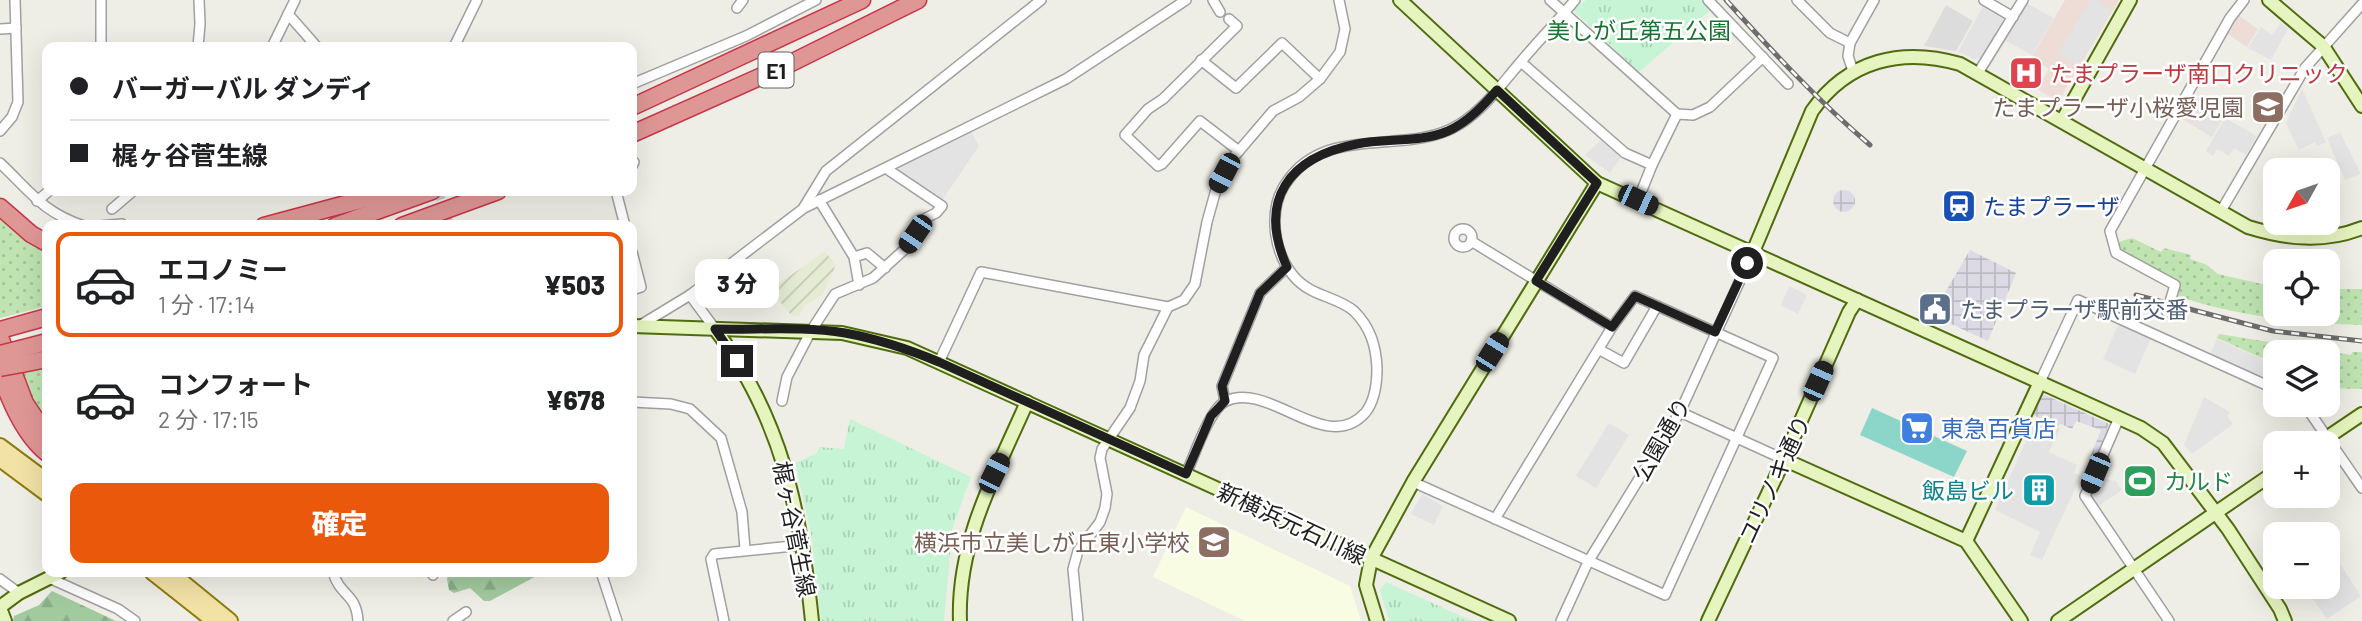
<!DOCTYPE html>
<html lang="ja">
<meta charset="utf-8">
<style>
body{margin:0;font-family:Barlow,"Noto Sans JP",sans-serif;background:#f6f6f6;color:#202124;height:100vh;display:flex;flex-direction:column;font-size:26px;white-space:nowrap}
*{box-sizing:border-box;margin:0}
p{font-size:23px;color:#757577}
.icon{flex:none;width:38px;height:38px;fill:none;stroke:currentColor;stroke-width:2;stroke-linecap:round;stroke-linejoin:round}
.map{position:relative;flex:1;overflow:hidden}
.drawer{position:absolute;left:42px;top:220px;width:595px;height:357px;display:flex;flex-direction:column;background:#fff;border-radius:14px;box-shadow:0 7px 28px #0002}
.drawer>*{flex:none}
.guide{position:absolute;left:42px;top:42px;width:595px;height:154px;border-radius:14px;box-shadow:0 7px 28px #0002;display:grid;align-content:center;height:154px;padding:0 28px;background:#fff}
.needle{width:46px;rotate:230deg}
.controls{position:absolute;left:2263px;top:158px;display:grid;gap:14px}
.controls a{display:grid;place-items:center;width:77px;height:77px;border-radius:14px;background:#fff;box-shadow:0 7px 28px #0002;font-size:35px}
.end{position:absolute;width:32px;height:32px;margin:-16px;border:9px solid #1f1f1f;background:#fff;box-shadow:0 0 0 4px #fff}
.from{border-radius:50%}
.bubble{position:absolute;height:49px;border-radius:14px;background:#fff;box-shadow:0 7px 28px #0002;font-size:23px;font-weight:800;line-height:49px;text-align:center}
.car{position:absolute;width:21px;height:42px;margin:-21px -10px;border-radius:9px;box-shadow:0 0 5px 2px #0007;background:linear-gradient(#222 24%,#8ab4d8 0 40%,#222 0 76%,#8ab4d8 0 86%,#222 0)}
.guide b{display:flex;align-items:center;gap:24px;height:66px;font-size:26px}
.guide b+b{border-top:2px solid #e0e0e0}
.guide i{width:18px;height:18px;background:#202124}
ul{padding:12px 0 0;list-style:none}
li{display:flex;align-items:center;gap:21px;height:105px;margin:0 14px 10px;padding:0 14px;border:4px solid transparent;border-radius:14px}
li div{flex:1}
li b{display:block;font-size:26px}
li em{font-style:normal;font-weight:800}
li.on{border-color:#ea580c}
li>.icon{width:63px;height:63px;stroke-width:1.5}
.primary-button{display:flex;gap:14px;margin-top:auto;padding:14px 28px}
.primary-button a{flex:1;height:80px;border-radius:14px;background:#ea580c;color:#fff;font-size:28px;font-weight:800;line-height:80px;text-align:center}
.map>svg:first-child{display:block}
</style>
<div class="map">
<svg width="2362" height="621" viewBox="0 0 2362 621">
<defs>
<pattern id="farmland-furrows" width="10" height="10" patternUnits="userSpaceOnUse" patternTransform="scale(1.75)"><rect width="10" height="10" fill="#e5ecd3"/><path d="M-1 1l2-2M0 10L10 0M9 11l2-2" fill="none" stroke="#c4cab5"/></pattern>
<pattern id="grass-dots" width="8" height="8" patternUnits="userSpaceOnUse" patternTransform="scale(1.75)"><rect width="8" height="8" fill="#bfe4b1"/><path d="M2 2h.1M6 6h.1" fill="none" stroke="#a4c398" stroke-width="1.8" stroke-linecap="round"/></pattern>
<pattern id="forest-firs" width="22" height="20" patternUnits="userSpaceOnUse" patternTransform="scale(1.75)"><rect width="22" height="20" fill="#a2ca9f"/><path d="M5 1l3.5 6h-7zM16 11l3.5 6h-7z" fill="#8bad88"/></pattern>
<pattern id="park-tufts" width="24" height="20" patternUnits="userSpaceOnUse" patternTransform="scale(1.75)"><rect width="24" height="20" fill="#c7f4d4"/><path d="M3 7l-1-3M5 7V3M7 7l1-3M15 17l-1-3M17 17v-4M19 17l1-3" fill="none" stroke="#aad1b6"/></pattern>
<pattern id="plaza-grid" width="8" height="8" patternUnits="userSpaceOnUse" patternTransform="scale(1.75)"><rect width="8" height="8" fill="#dcdae4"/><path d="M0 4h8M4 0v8" fill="none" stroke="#bcbbc3"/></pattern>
</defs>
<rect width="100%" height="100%" fill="#efeee6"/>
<!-- residential -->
<path fill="#dddcdc" d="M1946 5 1973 21 1956 51 1924 46Z"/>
<!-- commercial -->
<g fill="#eeddd7">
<path d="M2065 0H2119L2058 102 2037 89 2049 69 2031 58Z"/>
<path d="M2238 15 2258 29 2247 47 2226 33Z"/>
<path d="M2192 95 2226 113 2212 137 2179 117Z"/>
</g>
<!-- education -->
<path fill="#f7fce2" d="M1186 507 1350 586 1361 621H1245L1153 577Z"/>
<!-- farmland -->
<path fill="url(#farmland-furrows)" d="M825 251 835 264 834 270 823 294 805 306 799 316H792L770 290Z"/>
<!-- grass -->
<g fill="url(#grass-dots)">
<path d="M0 216 47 250V306L0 318Z"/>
<path d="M2132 238 2161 252 2164 248 2191 255 2190 259 2207 265 2218 274 2275 287V313H2328V289H2362V325C2300 323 2236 316 2177 296L2178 285 2118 252 2115 243Z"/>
<path d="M2219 334 2351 355 2352 352H2362V389L2328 388V352H2275V364L2217 338Z"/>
<path d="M47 367V427L17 374Z"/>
</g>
<!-- forest -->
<g fill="url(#forest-firs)">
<path d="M449 572H544L490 601H484L470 588 454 593 449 590 447 579Z"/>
<path d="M52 591 116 621H13L14 616 39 605Z"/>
</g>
<!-- park -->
<g fill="url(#park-tufts)">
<path d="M1586 0H1703L1712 9 1639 72 1573 10Z"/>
<path d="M850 419 971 477 950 535V556L944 621H821L811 533 795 463 817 453 819 447 844 449Z"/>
<path d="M1386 582 1472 621H1389L1380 590Z"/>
</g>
<!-- pitch -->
<path fill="#8bd6c9" d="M1872 408 1967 451 1954 477 1860 435Z"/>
<!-- parking -->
<g fill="#e3e3e3">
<path d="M2090 0H2096L2112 10 2078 66 2058 53Z"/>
<path d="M2024 2 2054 18 2032 55 2002 39Z"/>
<path d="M1984 4 2001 12 2003 20 1982 58 1975 59 1958 52Z"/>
<path d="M2281 23 2288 29 2271 60 2248 48 2261 27 2272 35Z"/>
<path d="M2302 89 2326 142 2318 146 2315 142 2299 150 2286 123Z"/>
<path d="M2210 106 2224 114 2212 135 2188 122 2196 108 2206 113Z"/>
<path d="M2225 118 2257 136 2246 155 2234 148 2229 156 2217 149 2213 156 2206 151Z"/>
<path d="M971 131 979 146 941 202 898 171 899 166Z"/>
<path d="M2340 132 2361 174 2345 180 2327 138Z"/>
<path d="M1603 138 1623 154 1610 173 1585 155Z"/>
<path d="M1789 286 1807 295 1798 314 1781 305Z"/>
<path d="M2119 323 2151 338 2135 374 2103 359Z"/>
<path d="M2217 339 2275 365V384L2210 354Z"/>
<path d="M2204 397 2230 412 2227 416 2233 424 2192 454 2184 445Z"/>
<path d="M2036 418 2060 429 2049 452 2077 465 2074 473 2081 476 2042 560 2030 555 2040 532 1995 510Z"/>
<path d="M1609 423 1629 435 1596 488 1576 476Z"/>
<path d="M2096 475 2113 481 2115 480 2122 490 2097 507 2091 498 2090 492Z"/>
<path d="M1422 494 1443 506 1434 525 1411 514Z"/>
<path d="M2332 552 2361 596 2327 619 2304 586H2328V555Z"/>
</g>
<!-- plaza -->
<g fill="url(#plaza-grid)">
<circle cx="1844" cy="201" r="11"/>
<path d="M1970 250 2016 273 1988 341 1936 317 1943 296Z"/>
<path d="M2045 395 2109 424 2089 474 2084 472 2101 430 2076 421 2072 429 2061 424 2058 426 2031 414 2039 396Z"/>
</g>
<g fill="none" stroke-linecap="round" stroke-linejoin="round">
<!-- street-tunnel -->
<path stroke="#c5c5be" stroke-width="9" stroke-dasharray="9 4.5" stroke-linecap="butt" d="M438 191 450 226"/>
<!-- street casing -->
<g stroke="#a0a0a0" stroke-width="12">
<g id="street">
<path d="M101 0V47"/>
<path d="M1213 0 1220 12"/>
<path d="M1550 0 1677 114 1693 115 1710 107 1763 57"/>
<path d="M1708 0 1788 84"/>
<path d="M1797 0 1830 33 1850 43"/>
<path d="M1984 0 2013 17"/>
<path d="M737 8 743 0"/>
<path d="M288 14 317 47"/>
<path d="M1229 19 1237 26 1163 99 1148 109 1125 135 1158 166 1162 164 1200 121 1239 151"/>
<path d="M0 29 16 28"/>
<path d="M198 47 200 24 199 0"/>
<path d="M272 47 295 0"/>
<path d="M454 47 477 0"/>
<path d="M1201 60 1236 88 1282 43 1320 79"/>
<path d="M1521 62 1625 153 1652 165"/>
<path d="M1853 71 1848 56 1850 43 1874 0"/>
<path d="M1978 73 2023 0"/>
<path d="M632 84 746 36 816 0"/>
<path d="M0 131 12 117 18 102 15 0"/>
<path d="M0 163C30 191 42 212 84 226"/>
<path d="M632 166 634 162"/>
<path d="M616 191 625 226"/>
<path d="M819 200 854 257 859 285"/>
<path d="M1638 200 1652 165 1677 114"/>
<path d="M37 201 49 191"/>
<path d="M804 207 826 171 1041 0"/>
<path d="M112 209 133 191"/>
<path d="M2221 211 2305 68 2362 4"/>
<path d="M100 226 122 224"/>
<circle cx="1463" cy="238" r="9"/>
<path d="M1471 241 1612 327 1495 519"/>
<path d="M632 252 641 287 632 290"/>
<path d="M854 257 867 253 885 268"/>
<path d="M690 295 715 329"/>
<path d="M2167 312 2175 285 2116 253 2110 231 2230 18 2244 0"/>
<path d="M639 326 690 295 804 208 1066 79 1186 0"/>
<path d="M1600 350 1624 363 1657 306"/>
<path d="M939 362 981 272 1168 307"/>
<path d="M2040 382 2078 300 2275 389"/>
<path d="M782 401 787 377 811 331 835 294 873 278 905 249 926 218 936 213 942 206 887 169"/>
<path d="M1225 401 1222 386 1260 293 1287 267"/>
<path d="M632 402 671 404 690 409 721 438 742 512 745 549"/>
<path d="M2304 404 2362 488"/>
<path d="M1680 412 1783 459"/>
<path d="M2119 418 2085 496 2169 621"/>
<path d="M1186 474C1194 457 1209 409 1226 401 1270 381 1326 456 1365 413 1375 401 1377 383 1377 368 1376 345 1370 327 1354 311 1343 301 1324 297 1311 290 1281 274 1270 234 1277 203 1280 191 1285 184 1292 175 1334 125 1410 156 1460 124 1484 109 1501 85 1519 64 1537 42 1557 22 1575 0"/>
<path d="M1413 482 1665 595 1773 358 1635 296 1612 327"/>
<path d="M333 572C340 597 356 592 358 621"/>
<path d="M431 572 433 575"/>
<path d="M601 572 617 621"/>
<path d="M49 578 118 609 135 621"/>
<path d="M0 579 19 593"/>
<path d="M453 621 466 612"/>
<path d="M724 621 711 559 714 554 803 545"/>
<path d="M1078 621 1073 569 1078 551 1100 522 1105 508 1107 494 1100 458 1102 449 1130 408 1140 381 1144 355 1168 307 1184 300 1195 284 1207 222 1217 186 1232 159 1273 111 1299 97 1320 79 1340 52 1345 29 1339 0"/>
<path d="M1561 621 1588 562 1680 412 1753 252"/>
</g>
</g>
<!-- secondary casing -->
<g stroke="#4f6c0f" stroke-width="16">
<g id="secondary">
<path d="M1400 0 1597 183 2119 418 2141 428 2163 443 2228 529 2280 609 2285 621"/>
<path d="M2269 0 2323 46 2362 106"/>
<path d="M2062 121 2130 0"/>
<path d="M1753 252 1812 111C1848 60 1902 47 1960 64L2248 227C2287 239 2324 243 2362 228"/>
<path d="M632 326 842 333 907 348 1509 621"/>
<path d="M715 329C782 418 801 513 812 621"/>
<path d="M2319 443 2362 414"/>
<path d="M1783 459 1966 541 2021 621"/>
<path d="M1966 541 2040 382"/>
<path d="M0 607 19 593 61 572"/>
<path d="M0 608 5 621"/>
<path d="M960 621C957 541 996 473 1027 402"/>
<path d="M1377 621 1366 585 1371 559 1413 482 1597 183"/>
<path d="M1708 621 1780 468 1849 312 1857 300"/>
<path d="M2058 621 2275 472"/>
</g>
</g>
<!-- primary casing -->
<g stroke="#8c7c0e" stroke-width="18">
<g id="primary">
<path d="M0 446 47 481"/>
<path d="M0 459 47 494"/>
<path d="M152 572 214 621"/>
<path d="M170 572 230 621"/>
</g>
</g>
<!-- highway casing -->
<g stroke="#ca3549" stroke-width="19">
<g id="highway">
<path d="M632 107 862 0"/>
<path d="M632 134 791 63 918 0"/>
<path d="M0 207 31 234 47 243"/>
<path d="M264 226 394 191"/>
<path d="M335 226 432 191"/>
<path d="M402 226 498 191"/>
<path d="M0 330 47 317"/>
<path d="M0 337 25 403 47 436"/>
<path d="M20 349 47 342"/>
<path d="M22 364 47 359"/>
<path d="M0 372C9 399 24 435 47 453"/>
</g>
</g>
<!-- street -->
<use href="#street" stroke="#fff" stroke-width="9"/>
<!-- secondary -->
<use href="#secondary" stroke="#e6f4bf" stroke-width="12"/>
<!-- primary -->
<use href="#primary" stroke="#f3e2a6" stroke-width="14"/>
<!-- highway -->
<use href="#highway" stroke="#df9795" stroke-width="16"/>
<!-- rail casing -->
<g stroke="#6d6d6d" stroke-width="5">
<g id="rail">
<path d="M1726 0C1772 51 1818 101 1870 145"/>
<path d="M2136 295 2273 331 2362 341"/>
</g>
</g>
<!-- rail -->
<use href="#rail" stroke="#fff" stroke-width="2.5" stroke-dasharray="8" stroke-linecap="butt"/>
<!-- highway-bridge casing -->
<g stroke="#ca3549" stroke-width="19" stroke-linecap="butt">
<g id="highway-bridge">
<path d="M0 354 20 349"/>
<path d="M0 368 22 364"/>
</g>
</g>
<!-- highway-bridge -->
<use href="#highway-bridge" stroke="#df9795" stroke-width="16"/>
</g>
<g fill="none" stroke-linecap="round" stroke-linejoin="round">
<!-- route -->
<path stroke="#1f1f1f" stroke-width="9" d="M737 361 715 329C758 330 803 326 845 333 878 339 908 349 939 362L1186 474 1211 416 1225 401 1222 386 1260 293 1287 267C1257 200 1289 157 1357 144 1387 138 1420 143 1448 131 1468 122 1483 106 1497 90L1597 183 1536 281 1612 327 1635 296 1715 332 1747 263"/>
</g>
<!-- icons -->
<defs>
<g id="hospital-square" transform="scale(1.75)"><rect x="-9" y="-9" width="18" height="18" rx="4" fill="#e0444e" stroke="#fff"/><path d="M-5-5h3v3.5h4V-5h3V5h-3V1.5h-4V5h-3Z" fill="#fff"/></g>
<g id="school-square" transform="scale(1.75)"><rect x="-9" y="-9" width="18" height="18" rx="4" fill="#8d6e63" stroke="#fff"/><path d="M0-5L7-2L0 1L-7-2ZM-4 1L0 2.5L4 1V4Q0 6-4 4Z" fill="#fff"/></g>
<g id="station-square" transform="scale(1.75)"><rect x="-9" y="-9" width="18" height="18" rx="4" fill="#1a4fb4" stroke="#fff"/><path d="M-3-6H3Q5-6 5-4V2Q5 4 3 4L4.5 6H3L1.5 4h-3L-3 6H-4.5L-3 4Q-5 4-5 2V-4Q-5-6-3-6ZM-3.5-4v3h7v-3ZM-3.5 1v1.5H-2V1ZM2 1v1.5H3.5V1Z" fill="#fff"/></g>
<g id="civic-square" transform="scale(1.75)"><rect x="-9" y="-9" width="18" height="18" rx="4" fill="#5c6f8a" stroke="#fff"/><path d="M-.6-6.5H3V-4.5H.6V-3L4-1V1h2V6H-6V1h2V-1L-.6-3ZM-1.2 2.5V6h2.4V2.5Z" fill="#fff"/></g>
<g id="supermarket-square" transform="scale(1.75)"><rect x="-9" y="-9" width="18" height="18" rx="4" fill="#3f7fe0" stroke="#fff"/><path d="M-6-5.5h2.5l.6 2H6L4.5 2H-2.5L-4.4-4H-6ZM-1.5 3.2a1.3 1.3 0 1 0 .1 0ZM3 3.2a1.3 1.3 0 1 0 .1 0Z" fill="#fff"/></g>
<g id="stadium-square" transform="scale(1.75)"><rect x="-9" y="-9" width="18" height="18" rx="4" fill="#2e9e5b" stroke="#fff"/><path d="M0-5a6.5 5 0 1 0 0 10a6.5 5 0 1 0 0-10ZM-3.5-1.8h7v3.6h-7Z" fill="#fff"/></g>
<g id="building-square" transform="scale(1.75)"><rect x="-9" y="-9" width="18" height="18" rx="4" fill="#0f9aa8" stroke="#fff"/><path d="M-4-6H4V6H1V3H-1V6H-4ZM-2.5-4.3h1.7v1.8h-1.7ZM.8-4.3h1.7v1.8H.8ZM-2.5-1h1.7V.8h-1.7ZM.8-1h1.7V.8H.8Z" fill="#fff"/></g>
</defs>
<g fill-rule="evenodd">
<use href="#hospital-square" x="2026" y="73"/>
<use href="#school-square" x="2268" y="107"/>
<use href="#station-square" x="1959" y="206"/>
<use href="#civic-square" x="1935" y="309"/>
<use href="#supermarket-square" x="1917" y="428"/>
<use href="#stadium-square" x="2140" y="481"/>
<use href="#building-square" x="2039" y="490"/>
<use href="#school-square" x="1214" y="542"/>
</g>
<g text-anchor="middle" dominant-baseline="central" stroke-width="5" stroke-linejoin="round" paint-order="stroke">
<!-- shield labels -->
<rect fill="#fff" stroke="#626262" stroke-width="2" x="758.5" y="52.5" width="35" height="35" rx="5"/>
<g font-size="21" font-weight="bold" fill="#1f1f1f">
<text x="776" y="70">E1</text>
</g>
<!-- park labels -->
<g font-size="23" fill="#167431" stroke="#fff">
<text x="1639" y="30">美しが丘第五公園</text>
</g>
<!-- health labels -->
<g font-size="23" fill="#be3a42" stroke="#fff" text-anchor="start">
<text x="2050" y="73">たまプラーザ南口クリニック</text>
</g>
<!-- education labels -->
<g font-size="23" fill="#785e54" stroke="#fff" text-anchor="end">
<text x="2244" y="107">たまプラーザ小桜愛児園</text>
<text x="1190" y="542">横浜市立美しが丘東小学校</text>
</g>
<!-- transit labels -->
<g font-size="23" fill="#164399" stroke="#fff" text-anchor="start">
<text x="1983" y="206">たまプラーザ</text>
</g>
<!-- service labels -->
<g font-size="23" fill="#4e5e75" stroke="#fff" text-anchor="start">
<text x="1960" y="309">たまプラーザ駅前交番</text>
</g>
<!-- shop labels -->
<g font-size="23" fill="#366cbe" stroke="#fff" text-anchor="start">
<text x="1941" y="428">東急百貨店</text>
</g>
<!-- street labels -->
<g font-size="23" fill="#1f1f1f" stroke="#fff">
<text transform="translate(1661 439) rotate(-60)">公園通り</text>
<text transform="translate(1774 479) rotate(-65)">ユリノキ通り</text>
<text transform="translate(1292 523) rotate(25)">新横浜元石川線</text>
<text transform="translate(795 529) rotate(79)">梶ヶ谷菅生線</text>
</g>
<!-- leisure labels -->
<g font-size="23" fill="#27864d" stroke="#fff" text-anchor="start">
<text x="2164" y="481">カルド</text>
</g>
<!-- culture labels -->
<g font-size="23" fill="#0d838f" stroke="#fff" text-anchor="end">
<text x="2014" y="490">飯島ビル</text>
</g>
</g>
</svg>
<div class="controls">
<a><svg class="needle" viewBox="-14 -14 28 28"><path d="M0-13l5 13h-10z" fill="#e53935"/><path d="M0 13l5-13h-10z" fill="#757577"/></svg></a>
<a><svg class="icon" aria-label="locate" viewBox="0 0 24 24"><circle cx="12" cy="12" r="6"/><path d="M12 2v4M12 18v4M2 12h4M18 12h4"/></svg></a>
<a><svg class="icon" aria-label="layers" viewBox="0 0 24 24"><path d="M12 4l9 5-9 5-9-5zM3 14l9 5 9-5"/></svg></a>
<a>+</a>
<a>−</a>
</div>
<i class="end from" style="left:1747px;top:263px"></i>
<i class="end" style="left:737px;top:361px"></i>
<div class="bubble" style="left:695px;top:259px;width:84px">3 分</div>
<i class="car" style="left:1224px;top:173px;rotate:208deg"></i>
<i class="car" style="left:1638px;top:200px;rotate:115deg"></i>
<i class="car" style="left:915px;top:234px;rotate:214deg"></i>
<i class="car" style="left:1492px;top:352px;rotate:32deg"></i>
<i class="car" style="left:1818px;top:381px;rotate:24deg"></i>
<i class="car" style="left:994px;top:473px;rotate:26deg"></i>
<i class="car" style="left:2095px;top:473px;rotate:203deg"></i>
<div class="guide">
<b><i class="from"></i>バーガーバル ダンディ</b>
<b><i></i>梶ヶ谷菅生線</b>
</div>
<section class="drawer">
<ul>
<li class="on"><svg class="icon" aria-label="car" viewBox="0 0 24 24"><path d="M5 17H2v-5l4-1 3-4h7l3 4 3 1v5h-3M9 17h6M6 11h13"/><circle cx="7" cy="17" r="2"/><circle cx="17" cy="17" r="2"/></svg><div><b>エコノミー</b><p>1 分 · 17:14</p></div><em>¥503</em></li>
<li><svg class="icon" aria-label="car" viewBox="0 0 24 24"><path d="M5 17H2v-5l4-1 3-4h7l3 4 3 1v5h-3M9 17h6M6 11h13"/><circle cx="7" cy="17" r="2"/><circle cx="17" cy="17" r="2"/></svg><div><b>コンフォート</b><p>2 分 · 17:15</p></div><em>¥678</em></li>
</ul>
<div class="primary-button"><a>確定</a></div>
</section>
</div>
